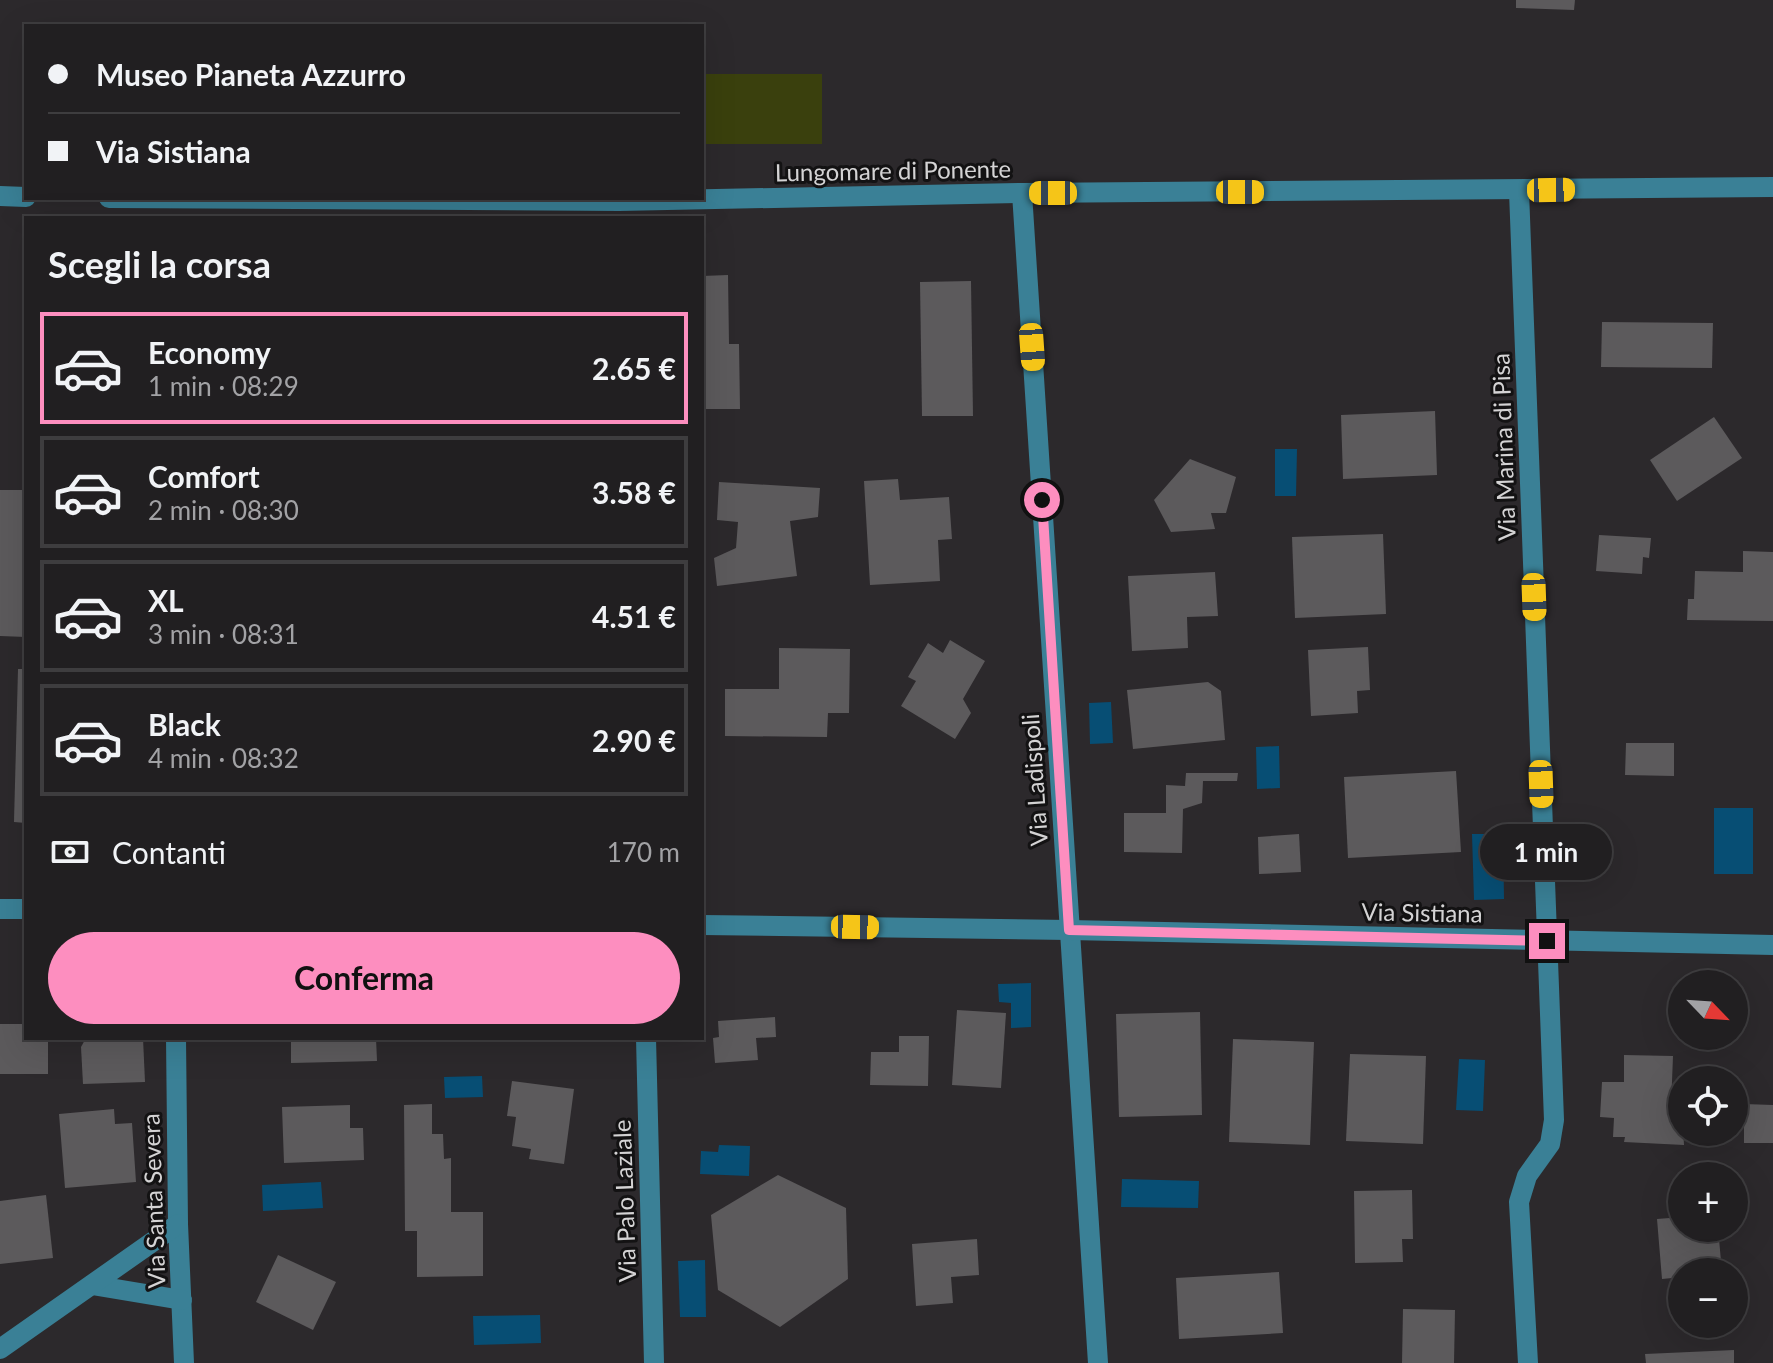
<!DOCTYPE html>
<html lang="it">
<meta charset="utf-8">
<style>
body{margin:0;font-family:Lato,sans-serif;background:#2d2c2e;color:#f1f3f6;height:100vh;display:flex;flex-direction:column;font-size:30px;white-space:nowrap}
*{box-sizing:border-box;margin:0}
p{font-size:26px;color:#a2a2a5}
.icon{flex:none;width:44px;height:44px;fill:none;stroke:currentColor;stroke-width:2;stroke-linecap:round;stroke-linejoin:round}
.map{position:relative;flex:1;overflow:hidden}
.side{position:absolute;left:24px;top:216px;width:680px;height:824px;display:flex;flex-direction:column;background:#211f21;border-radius:0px;box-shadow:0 8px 32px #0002,0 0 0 2px #3e3d3f}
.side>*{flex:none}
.guide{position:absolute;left:24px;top:24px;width:680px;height:176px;border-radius:0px;box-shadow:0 8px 32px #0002,0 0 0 2px #3e3d3f;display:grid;align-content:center;height:176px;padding:0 24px;background:#211f21}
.needle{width:52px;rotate:115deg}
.controls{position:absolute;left:1668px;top:970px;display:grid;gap:16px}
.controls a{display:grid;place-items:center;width:80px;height:80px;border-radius:50%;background:#211f21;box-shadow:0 8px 32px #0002,0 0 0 2px #3e3d3f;font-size:40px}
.end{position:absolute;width:36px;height:36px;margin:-18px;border:10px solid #fd8ebf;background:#111;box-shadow:0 0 0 4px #111}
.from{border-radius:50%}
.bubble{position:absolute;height:56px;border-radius:28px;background:#211f21;box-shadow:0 8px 32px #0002,0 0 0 2px #3e3d3f;font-size:26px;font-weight:700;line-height:56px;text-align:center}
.car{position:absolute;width:24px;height:48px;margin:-24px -12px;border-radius:10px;box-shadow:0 0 6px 2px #0007;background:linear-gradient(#f5c518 24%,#345 0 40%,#f5c518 0 76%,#345 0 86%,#f5c518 0)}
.guide b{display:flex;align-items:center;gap:28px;height:76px;font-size:30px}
.guide b+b{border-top:2px solid #3e3d3f}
.guide i{width:20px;height:20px;background:#f1f3f6}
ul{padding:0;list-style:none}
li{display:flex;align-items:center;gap:24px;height:112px;margin:0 16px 12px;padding:0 8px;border:4px solid #3e3d3f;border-radius:0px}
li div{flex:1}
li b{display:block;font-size:30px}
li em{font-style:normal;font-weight:700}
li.active{border-color:#fd8ebf}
li>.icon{width:72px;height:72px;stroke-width:1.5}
h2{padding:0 24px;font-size:36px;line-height:96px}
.pay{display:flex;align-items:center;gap:20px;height:88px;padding:0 24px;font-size:30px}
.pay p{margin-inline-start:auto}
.cta{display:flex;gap:16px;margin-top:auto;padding:16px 24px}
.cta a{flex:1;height:92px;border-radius:48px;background:#fd8ebf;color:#111;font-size:32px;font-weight:700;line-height:92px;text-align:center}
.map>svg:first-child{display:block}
</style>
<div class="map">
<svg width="1773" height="1363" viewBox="0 0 1773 1363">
<rect width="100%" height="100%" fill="#2c292c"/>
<!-- green -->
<rect fill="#3a400d" x="702" y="74" width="120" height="70"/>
<!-- water -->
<g fill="#074e74">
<path d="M1275 449H1297L1296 496H1275Z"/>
<path d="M1111 702 1113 743 1090 744 1089 703Z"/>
<path d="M1279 746 1280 788 1257 789 1256 747Z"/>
<rect x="1714" y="808" width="39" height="66"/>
<path d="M1472 834H1503L1504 899 1474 900Z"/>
<path d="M1031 983V1027L1011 1028V1003L999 1002 998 984Z"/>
<path d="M1459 1059 1485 1060 1483 1111 1456 1110Z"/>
<path d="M482 1076 483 1097 445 1098 444 1077Z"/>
<path d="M719 1145 750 1146 749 1176 700 1174 701 1151 718 1152Z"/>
<path d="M1122 1179 1199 1181 1198 1208 1121 1207Z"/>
<path d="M321 1182 323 1208 263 1211 262 1185Z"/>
<path d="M705 1260 706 1317H680L678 1261Z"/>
<path d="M540 1315 541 1343 474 1345 473 1316Z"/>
</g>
<!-- building -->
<g fill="#5c5a5c">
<path d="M1516 0H1575L1574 10 1516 8Z"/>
<path d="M728 275 729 344H739L740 409H702V276Z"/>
<path d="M971 281 973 416H922L920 282Z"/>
<path d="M1602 322 1713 323 1712 368 1601 367Z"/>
<path d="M1435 411 1437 475 1343 479 1341 415Z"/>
<path d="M1714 417 1742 458 1677 501 1650 460Z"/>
<path d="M1190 459 1236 477 1226 513H1211L1215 529 1171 532 1154 500Z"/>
<path d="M898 479 900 500 949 497 952 539 938 540 940 581 870 585 864 481Z"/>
<path d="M719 482 820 488 818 517 790 521 797 576 717 586 714 558 736 548 738 522 717 520Z"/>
<path d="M0 490H26V637L0 636Z"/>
<path d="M1383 534 1386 614 1295 618 1292 537Z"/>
<path d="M1599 535 1651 538 1649 558 1643 557 1642 574 1596 571Z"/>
<path d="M1743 551 1773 552V621L1687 620 1688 599H1694L1695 571 1743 572Z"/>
<path d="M1215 572 1218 616 1187 617 1188 648 1132 651 1128 576Z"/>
<path d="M950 640 985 661 963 699 971 713 955 739 901 706 916 681 908 677 928 643 943 653Z"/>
<path d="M1368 647 1370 690 1357 691 1358 713 1311 716 1308 650Z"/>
<path d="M779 648 850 649 849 713H828L827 737 725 736V689H779Z"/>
<path d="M18 669H26V823L14 822Z"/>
<path d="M1208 682 1221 691 1225 740 1133 749 1127 690Z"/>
<path d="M1626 743H1674V776L1625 775Z"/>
<path d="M1456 771 1461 852 1348 858 1344 777Z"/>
<path d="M1186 773H1238L1237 781H1203L1202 803 1183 809 1182 853 1124 852V813H1166V785L1185 786Z"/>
<path d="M1299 834 1301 872 1259 874 1258 837Z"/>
<path d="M957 1010 1006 1013 1001 1088 952 1085Z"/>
<path d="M1200 1012 1202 1115 1119 1117 1116 1014Z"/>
<path d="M775 1017 776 1037 756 1038 758 1060 715 1063 713 1038 719 1037 718 1021Z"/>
<path d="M0 1024H26V1038H48V1074H0Z"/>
<path d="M899 1036H929L928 1086 870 1085 871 1052H899Z"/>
<path d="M86 1038H143L145 1082 83 1084 81 1047Z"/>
<path d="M291 1038H376L377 1061 291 1063Z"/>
<rect x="417" y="1038" width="29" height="3"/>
<path d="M1233 1039 1314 1042 1310 1145 1229 1142Z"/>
<path d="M1350 1054 1426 1056 1423 1144 1346 1141Z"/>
<path d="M1624 1055 1673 1056 1671 1107 1682 1108 1684 1145 1624 1142 1625 1137H1613L1614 1118 1600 1117 1602 1082H1624Z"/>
<path d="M512 1081 574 1089 564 1164 529 1159 531 1149 512 1146 516 1117 507 1116Z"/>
<path d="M432 1104V1134H443L444 1159 451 1158V1212H483V1276L417 1277V1231H405L404 1105Z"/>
<path d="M1744 1104 1773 1105V1143H1744Z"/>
<path d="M350 1105V1128H363L364 1160 284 1163 282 1107Z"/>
<path d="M114 1109 115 1124 132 1123 136 1182 65 1188 59 1114Z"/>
<path d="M778 1175 846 1208 848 1279 780 1327 718 1290 711 1215Z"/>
<path d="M1412 1190 1413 1239H1402L1403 1262 1355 1263 1354 1191Z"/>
<path d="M46 1195 53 1258 0 1264V1201Z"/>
<path d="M1682 1217V1228H1718L1722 1272H1682V1277L1662 1279 1657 1219Z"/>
<path d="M977 1239 979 1275 951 1277 953 1303 916 1306 912 1244Z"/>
<path d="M278 1255 336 1282 313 1330 256 1302Z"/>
<path d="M1279 1272 1283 1333 1179 1339 1176 1278Z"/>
<path d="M1403 1309 1455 1310 1454 1363H1402Z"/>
<path d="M1734 1350V1363H1646L1645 1354Z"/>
</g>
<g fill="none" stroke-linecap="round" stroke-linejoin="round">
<!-- minor -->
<g stroke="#3a8096" stroke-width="20">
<path d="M1519 191 1554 1120 1550 1144 1527 1176 1519 1202 1528 1363"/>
<path d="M1022 193 1098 1363"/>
<path d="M0 196 26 197"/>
<path d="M109 198 619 201 1022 193 1773 187"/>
<path d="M0 909H26"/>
<path d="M702 925 1069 930 1773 945"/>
<path d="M176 1038 178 1224 184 1363"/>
<path d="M646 1038 654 1363"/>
<path d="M92 1285 182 1300"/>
<path d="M0 1349 178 1224"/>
</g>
</g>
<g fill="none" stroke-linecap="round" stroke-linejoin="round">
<!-- route -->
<path stroke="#fd8ebf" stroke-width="10" d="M1042 500 1069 930 1547 941"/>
</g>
<g text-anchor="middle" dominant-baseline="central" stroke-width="6" stroke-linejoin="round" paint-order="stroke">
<!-- street labels -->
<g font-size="24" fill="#d4d3d4" stroke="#131213">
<text transform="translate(893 170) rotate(-1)">Lungomare di Ponente</text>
<text transform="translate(1503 447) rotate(-92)">Via Marina di Pisa</text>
<text transform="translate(1034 780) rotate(-94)">Via Ladispoli</text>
<text transform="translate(1422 912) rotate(1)">Via Sistiana</text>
<text transform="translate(153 1201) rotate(-92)">Via Santa Severa</text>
<text transform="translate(624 1201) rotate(-92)">Via Palo Laziale</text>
</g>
</g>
</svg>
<div class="controls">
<a><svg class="needle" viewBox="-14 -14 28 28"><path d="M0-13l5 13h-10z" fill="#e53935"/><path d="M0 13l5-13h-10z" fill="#a2a2a5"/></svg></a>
<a><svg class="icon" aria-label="locate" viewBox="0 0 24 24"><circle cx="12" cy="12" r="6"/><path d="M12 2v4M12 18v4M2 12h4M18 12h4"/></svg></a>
<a>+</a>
<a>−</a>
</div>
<i class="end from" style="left:1042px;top:500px"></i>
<i class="end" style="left:1547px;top:941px"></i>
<div class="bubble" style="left:1480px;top:824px;width:132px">1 min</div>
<i class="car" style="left:1551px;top:190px;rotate:89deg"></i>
<i class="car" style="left:1240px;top:192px;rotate:90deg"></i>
<i class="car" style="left:1053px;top:193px;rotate:270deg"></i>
<i class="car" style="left:1032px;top:347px;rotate:176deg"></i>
<i class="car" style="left:1534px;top:597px;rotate:178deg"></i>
<i class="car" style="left:1541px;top:784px;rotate:178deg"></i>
<i class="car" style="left:855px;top:927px;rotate:91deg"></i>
<div class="guide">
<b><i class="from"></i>Museo Pianeta Azzurro</b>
<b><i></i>Via Sistiana</b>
</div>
<section class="side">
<h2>Scegli la corsa</h2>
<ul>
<li class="active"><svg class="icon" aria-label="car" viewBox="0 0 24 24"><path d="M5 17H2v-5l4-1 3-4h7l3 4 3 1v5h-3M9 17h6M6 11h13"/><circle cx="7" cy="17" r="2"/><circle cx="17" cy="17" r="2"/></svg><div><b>Economy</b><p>1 min · 08:29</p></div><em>2.65 €</em></li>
<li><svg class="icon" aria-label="car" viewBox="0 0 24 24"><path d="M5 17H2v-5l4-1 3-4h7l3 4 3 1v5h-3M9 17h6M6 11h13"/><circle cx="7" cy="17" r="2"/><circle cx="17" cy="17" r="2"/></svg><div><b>Comfort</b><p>2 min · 08:30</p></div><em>3.58 €</em></li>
<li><svg class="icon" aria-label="car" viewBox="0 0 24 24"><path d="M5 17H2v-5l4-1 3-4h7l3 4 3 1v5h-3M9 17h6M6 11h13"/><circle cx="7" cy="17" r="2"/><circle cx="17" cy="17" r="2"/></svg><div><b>XL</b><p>3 min · 08:31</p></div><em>4.51 €</em></li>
<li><svg class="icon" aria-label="car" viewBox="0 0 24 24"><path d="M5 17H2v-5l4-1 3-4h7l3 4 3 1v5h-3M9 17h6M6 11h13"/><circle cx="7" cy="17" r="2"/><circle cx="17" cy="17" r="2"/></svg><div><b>Black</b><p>4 min · 08:32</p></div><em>2.90 €</em></li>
</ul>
<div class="pay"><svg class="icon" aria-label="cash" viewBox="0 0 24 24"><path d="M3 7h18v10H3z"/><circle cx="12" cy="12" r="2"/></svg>Contanti<p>170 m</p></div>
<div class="cta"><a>Conferma</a></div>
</section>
</div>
